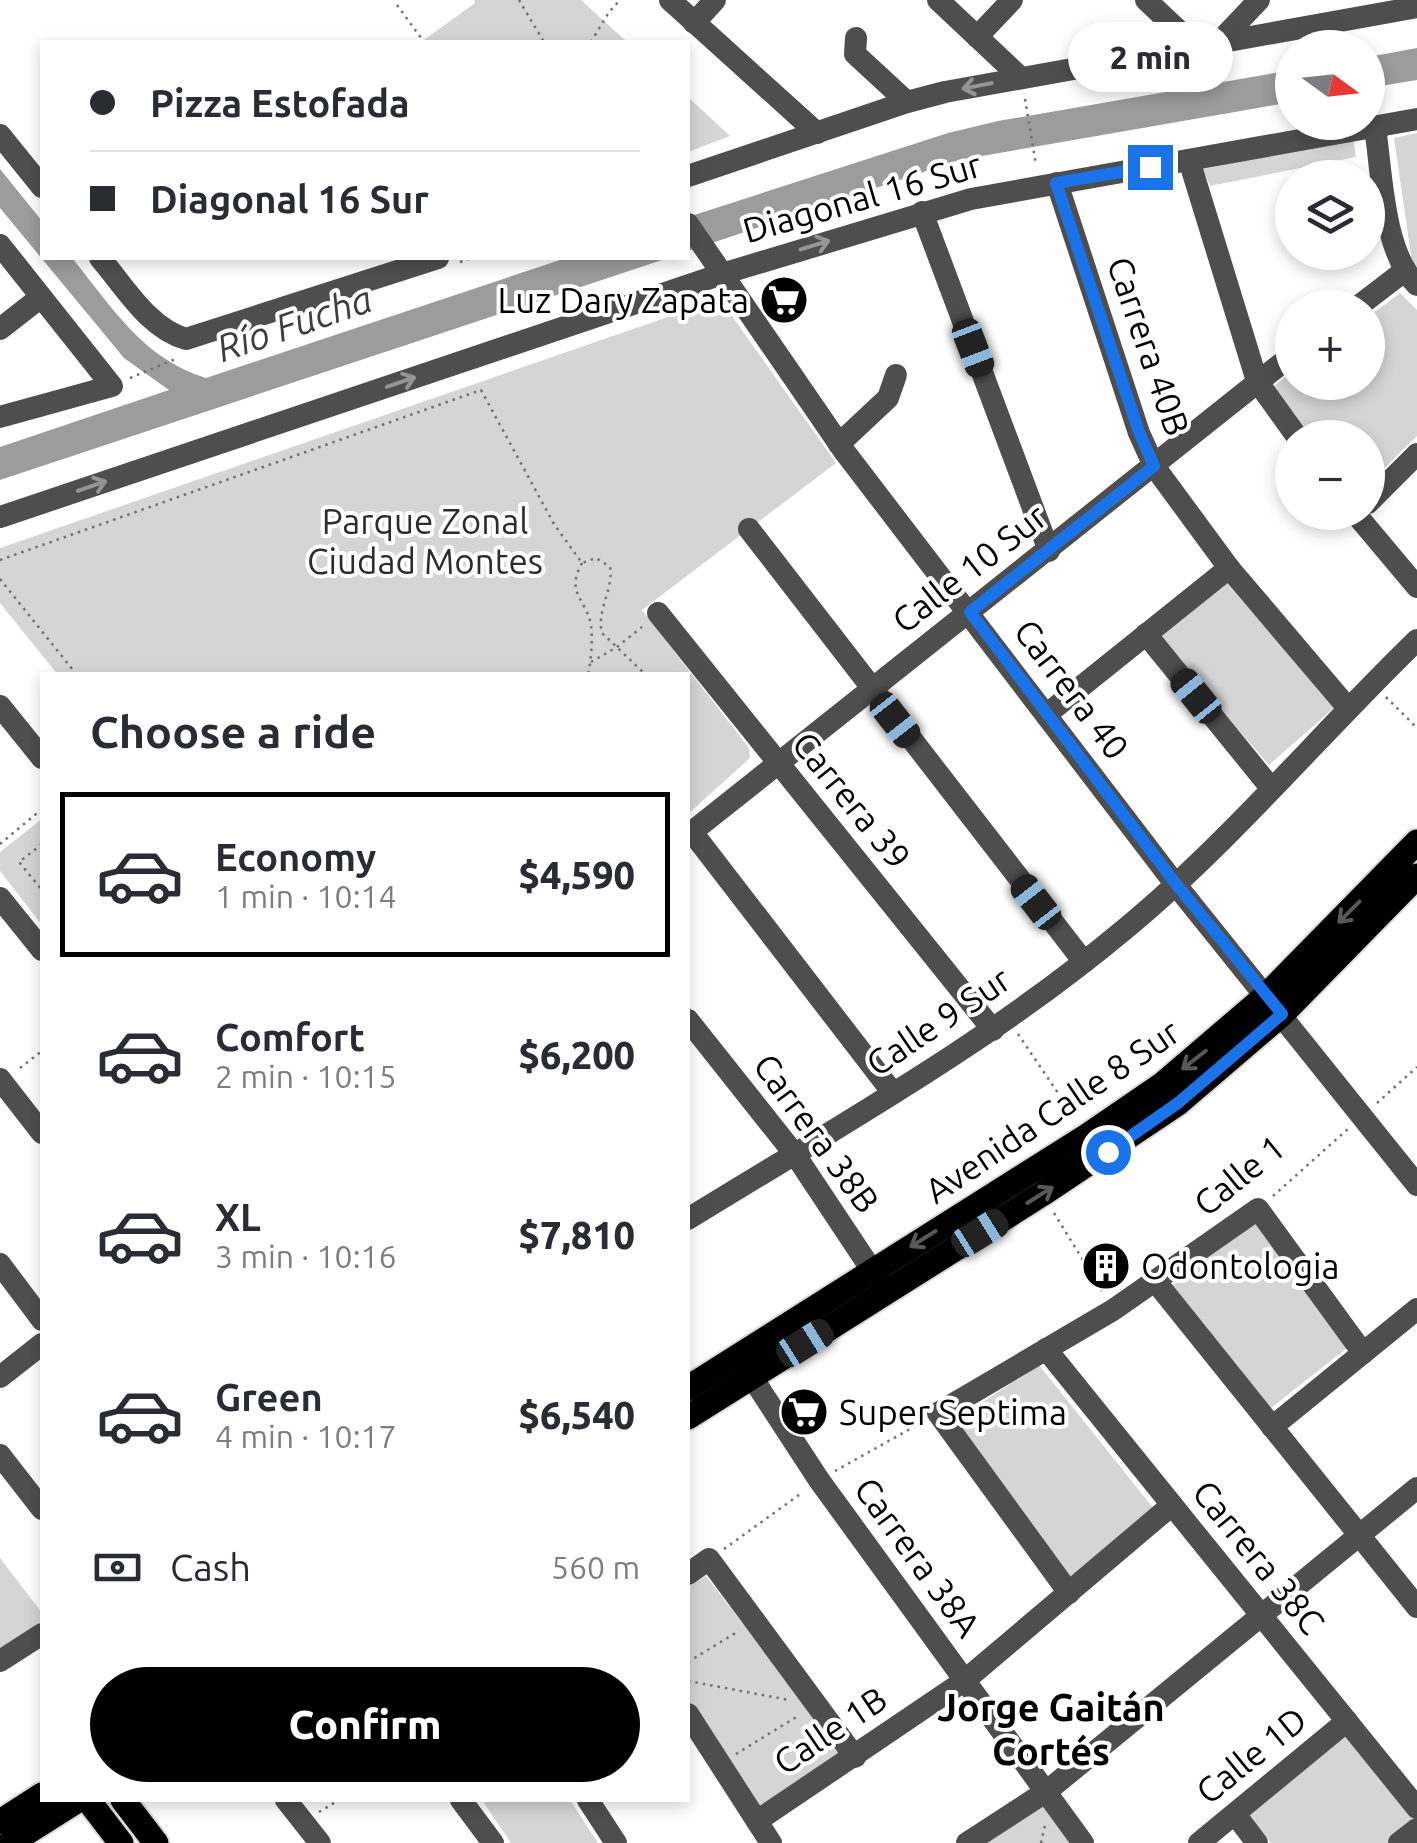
<!DOCTYPE html>
<meta charset="utf-8">
<style>
body{margin:0;font-family:Ubuntu,sans-serif;background:#f2f2f3;color:#2b2b33;height:100vh;display:flex;flex-direction:column;font-size:38px;white-space:nowrap}
*{box-sizing:border-box;margin:0}
p{font-size:32px;color:#7c7c81}
.icon{flex:none;width:55px;height:55px;fill:none;stroke:currentColor;stroke-width:2;stroke-linecap:round;stroke-linejoin:round}
.map{position:relative;flex:1;overflow:hidden}
.drawer{position:absolute;left:40px;top:672px;width:650px;height:1130px;display:flex;flex-direction:column;background:#fff;border-radius:0px;box-shadow:0 5px 15px #0003}
.drawer>*{flex:none}
.top-card{position:absolute;left:40px;top:40px;width:650px;height:220px;border-radius:0px;box-shadow:0 5px 15px #0003;display:grid;align-content:center;height:220px;padding:0 50px;background:#fff}
.needle{width:65px;rotate:105deg}
.buttons{position:absolute;left:1275px;top:30px;display:grid;gap:20px}
.buttons a{display:grid;place-items:center;width:110px;height:110px;border-radius:50%;background:#fff;box-shadow:0 5px 15px #0003;font-size:50px}
.end{position:absolute;width:45px;height:45px;margin:-22px;border:12px solid #1a73e8;background:#fff;box-shadow:0 0 0 5px #fff}
.from{border-radius:50%}
.bubble{position:absolute;height:70px;border-radius:35px;background:#fff;box-shadow:0 5px 15px #0003;font-size:32px;font-weight:800;line-height:70px;text-align:center}
.car{position:absolute;width:30px;height:60px;margin:-30px -15px;border-radius:12px;box-shadow:0 0 8px 2px #0007;background:linear-gradient(#222 24%,#8ab4d8 0 40%,#222 0 76%,#8ab4d8 0 86%,#222 0)}
.top-card b{display:flex;align-items:center;gap:35px;height:95px;font-size:38px}
.top-card b+b{border-top:2px solid #e1e1e2}
.top-card i{width:25px;height:25px;background:#2b2b33}
ul{padding:0;list-style:none}
li{display:flex;align-items:center;gap:30px;height:165px;margin:0 20px 15px;padding:0 30px;border:5px solid transparent;border-radius:0px}
li div{flex:1}
li b{display:block;font-size:38px}
li em{font-style:normal;font-weight:800}
li.on{border-color:#000}
li>.icon{width:90px;height:90px;stroke-width:1.5}
h2{padding:0 50px;font-size:45px;line-height:120px}
.pay{display:flex;align-items:center;gap:25px;height:110px;padding:0 50px;font-size:38px}
.pay p{margin-inline-start:auto}
.button{display:flex;gap:20px;margin-top:auto;padding:20px 50px}
.button a{flex:1;height:115px;border-radius:60px;background:#000;color:#fff;font-size:40px;font-weight:800;line-height:115px;text-align:center}
.map>svg:first-child{display:block}
</style>
<div class="map">
<svg width="1417" height="1843" viewBox="0 0 1417 1843">
<rect width="100%" height="100%" fill="#fff"/>
<!-- green -->
<g fill="#d5d5d5">
<path d="M474 0H581L627 42H421L475 3Z"/>
<path d="M688 97 730 136 688 152Z"/>
<path d="M1417 133V267L1412 262 1394 138Z"/>
<path d="M1353 139 1356 157 1210 186 1203 169Z"/>
<path d="M1400 293 1417 310V436L1368 484V438L1308 437 1271 388 1292 372V382H1368V317Z"/>
<path d="M720 299 836 463 642 610 749 748 750 758 688 814V675H58L0 603V548Z"/>
<path d="M1223 579 1335 707 1269 765 1157 636Z"/>
<path d="M42 819V925L0 871V852Z"/>
<path d="M1255 1219 1352 1344 1266 1412 1169 1288Z"/>
<path d="M1039 1365 1154 1509 1068 1579 951 1423Z"/>
<path d="M0 1558 42 1613V1628L0 1654Z"/>
<path d="M706 1576 841 1751 757 1811 688 1699V1587Z"/>
<path d="M1346 1735 1415 1822 1388 1843H1271L1248 1813Z"/>
<path d="M482 1800H570L598 1843H511Z"/>
<path d="M1042 1805 1070 1843H986Z"/>
</g>
<!-- water -->
<g fill="#9c9c9c">
<path d="M1417 48V80L1368 88V57Z"/>
<path d="M1292 70V102L959 160 688 251V217L948 133 998 121Z"/>
<path d="M0 169 42 221V258H72C113 308 142 358 206 378L566 258H668L0 480V447L169 390 124 358 0 208Z"/>
</g>
<g fill="none" stroke-linecap="round" stroke-linejoin="round">
<!-- major casing -->
<g stroke="#dbdbdb" stroke-width="29">
<g id="major">
<path d="M688 1388 1087 1136 1163 1084 1267 995 1417 842"/>
<path d="M688 1417 1042 1194 1178 1103 1282 1014 1417 876"/>
<path d="M88 1800 121 1843"/>
<path d="M123 1800 156 1843"/>
<path d="M0 1822 42 1795"/>
<path d="M10 1843 78 1800"/>
</g>
</g>
<!-- path -->
<g stroke="#707070" stroke-width="2.5" stroke-dasharray="2.5 5" stroke-linecap="butt">
<path d="M519 0 544 42"/>
<path d="M397 5 424 42"/>
<path d="M591 42 609 12 620 0"/>
<path d="M1025 99 1036 165"/>
<path d="M460 262 472 258"/>
<path d="M130 378 178 358"/>
<path d="M0 560 481 390 554 524 582 563 596 558 610 567C614 589 596 611 602 633L646 675"/>
<path d="M582 563C565 593 586 598 591 625 593 640 591 660 588 675"/>
<path d="M0 579 77 675"/>
<path d="M591 662 617 647 642 627"/>
<path d="M1386 697 1417 728"/>
<path d="M688 739V758"/>
<path d="M0 844 42 809"/>
<path d="M42 844 19 862 42 890"/>
<path d="M1018 1034 1075 1118"/>
<path d="M20 1068 42 1051"/>
<path d="M1377 1103 1417 1067"/>
<path d="M1273 1196 1349 1128"/>
<path d="M1054 1213 1102 1291"/>
<path d="M835 1471 919 1424"/>
<path d="M724 1549 803 1492"/>
<path d="M688 1662 737 1632"/>
<path d="M688 1681 789 1700"/>
<path d="M736 1754 798 1716"/>
<path d="M319 1812 339 1800"/>
<path d="M1041 1843 1045 1825"/>
</g>
<!-- minor -->
<g stroke="#4e4e4e" stroke-width="22">
<path d="M670 0 817 133"/>
<path d="M938 0 1021 78"/>
<path d="M1146 0 1195 46"/>
<path d="M694 23 715 0"/>
<path d="M977 37 1012 0"/>
<path d="M856 38 855 54 907 102"/>
<path d="M1220 41 1259 0"/>
<path d="M1375 127C1382 174 1383 252 1417 285"/>
<path d="M0 135 42 187"/>
<path d="M1189 160 1257 381 1298 438"/>
<path d="M688 176 907 102 945 92 1417 7"/>
<path d="M1057 183 1139 433 1154 466 1229 568 1348 708"/>
<path d="M922 212 1049 551"/>
<path d="M688 224 844 451 1176 885 1417 1185"/>
<path d="M0 245 112 386 0 417"/>
<path d="M100 258C125 287 148 328 186 339L438 258"/>
<path d="M1356 308 1403 272"/>
<path d="M0 329 41 297"/>
<path d="M839 444 888 398 896 375"/>
<path d="M1368 503 1417 454"/>
<path d="M1354 512 1417 587"/>
<path d="M0 517 722 274 971 199 1417 119"/>
<path d="M749 529 1084 962"/>
<path d="M658 613 993 1030"/>
<path d="M1146 634 1271 788"/>
<path d="M0 706 42 758"/>
<path d="M1047 714 1229 568"/>
<path d="M692 832 893 1093"/>
<path d="M688 835 1292 355"/>
<path d="M0 898 42 950"/>
<path d="M688 1020 796 1156 881 1284"/>
<path d="M0 1079 42 1133"/>
<path d="M688 1219C837 1127 990 1042 1125 929 1230 842 1319 735 1417 640"/>
<path d="M0 1264 42 1320"/>
<path d="M1156 1282 1417 1607"/>
<path d="M1046 1349 1417 1808"/>
<path d="M744 1365 819 1480 1083 1843"/>
<path d="M0 1377 42 1344"/>
<path d="M1272 1427 1417 1309"/>
<path d="M0 1455 42 1509"/>
<path d="M688 1574 709 1559 855 1757"/>
<path d="M1069 1593 938 1413 1113 1310 1258 1209 1363 1353"/>
<path d="M0 1661 42 1634"/>
<path d="M688 1714 771 1843"/>
<path d="M286 1800 320 1843"/>
<path d="M461 1800 493 1843"/>
<path d="M588 1800 616 1843"/>
<path d="M1235 1814 1257 1843"/>
<path d="M757 1821 964 1681 1172 1505"/>
<path d="M967 1843 1047 1791 1417 1488"/>
<path d="M1199 1843 1347 1721"/>
<path d="M1399 1843 1417 1829"/>
</g>
<!-- major -->
<use href="#major" stroke="#000" stroke-width="25"/>
</g>
<!-- one-way arrows -->
<defs><path id="oneway-shaft" d="M-6 0H5M1.5-3L5.5 0L1.5 3" fill="none" stroke-width="1.6" stroke-linecap="round" stroke-linejoin="round" transform="scale(2.5)"/></defs>
<g stroke="#959595">
<use href="#oneway-shaft" transform="translate(977 86) rotate(169)"/>
<use href="#oneway-shaft" transform="translate(815 245) rotate(-17)"/>
<use href="#oneway-shaft" transform="translate(401 382) rotate(-19)"/>
<use href="#oneway-shaft" transform="translate(92 486) rotate(-19)"/>
</g>
<g stroke="#595959">
<use href="#oneway-shaft" transform="translate(1349 912) rotate(135)"/>
<use href="#oneway-shaft" transform="translate(1194 1060) rotate(142)"/>
<use href="#oneway-shaft" transform="translate(1040 1195) rotate(-32)"/>
<use href="#oneway-shaft" transform="translate(923 1239) rotate(148)"/>
</g>
<g fill="none" stroke-linecap="round" stroke-linejoin="round">
<!-- route -->
<path stroke="#1a73e8" stroke-width="12" d="M1108 1152 1178 1103 1282 1014 1176 884 970 612 1154 466 1139 432 1056 183 1150 167"/>
</g>
<!-- icons -->
<defs>
<g id="supermarket-disc" transform="scale(2.5)"><circle r="9.5" fill="#000" stroke="#fff"/><path d="M-6-5.5h2.5l.6 2H6L4.5 2H-2.5L-4.4-4H-6ZM-1.5 3.2a1.3 1.3 0 1 0 .1 0ZM3 3.2a1.3 1.3 0 1 0 .1 0Z" fill="#fff"/></g>
<g id="building-disc" transform="scale(2.5)"><circle r="9.5" fill="#000" stroke="#fff"/><path d="M-4-6H4V6H1V3H-1V6H-4ZM-2.5-4.3h1.7v1.8h-1.7ZM.8-4.3h1.7v1.8H.8ZM-2.5-1h1.7V.8h-1.7ZM.8-1h1.7V.8H.8Z" fill="#fff"/></g>
</defs>
<g fill-rule="evenodd">
<use href="#supermarket-disc" x="784" y="300"/>
<use href="#building-disc" x="1106" y="1266"/>
<use href="#supermarket-disc" x="804" y="1412"/>
</g>
<g text-anchor="middle" dominant-baseline="central" stroke-width="8" stroke-linejoin="round" paint-order="stroke">
<!-- street labels -->
<g font-size="35" fill="#000" stroke="#fff">
<text transform="translate(862 197) rotate(-16)">Diagonal 16 Sur</text>
<text transform="translate(1149 346) rotate(71)">Carrera 40B</text>
<text transform="translate(969 568) rotate(-38)">Calle 10 Sur</text>
<text transform="translate(1072 689) rotate(53)">Carrera 40</text>
<text transform="translate(852 800) rotate(51)">Carrera 39</text>
<text transform="translate(938 1021) rotate(-34)">Calle 9 Sur</text>
<text transform="translate(1052 1111) rotate(-34)">Avenida Calle 8 Sur</text>
<text transform="translate(817 1133) rotate(54)">Carrera 38B</text>
<text transform="translate(1239 1175) rotate(-39)">Calle 1</text>
<text transform="translate(918 1557) rotate(54)">Carrera 38A</text>
<text transform="translate(1259 1557) rotate(51)">Carrera 38C</text>
<text transform="translate(830 1730) rotate(-34)">Calle 1B</text>
<text transform="translate(1251 1755) rotate(-39)">Calle 1D</text>
</g>
<!-- poi labels -->
<g font-size="35" fill="#000" stroke="#fff" text-anchor="start">
<text x="749" y="300" text-anchor="end">Luz Dary Zapata</text>
<text x="1141" y="1266">Odontologia</text>
<text x="839" y="1412">Super Septima</text>
</g>
<!-- park labels -->
<g font-size="35" fill="#2c2c2c" stroke="#fff">
<text x="425" y="521">Parque Zonal<tspan x="425" dy="40">Ciudad Montes</tspan></text>
</g>
<!-- water labels -->
<g font-size="38" font-style="italic" fill="#3d3d3d" stroke="#fff">
<text transform="translate(294 323) rotate(-19)">Río Fucha</text>
</g>
<!-- neighbourhood labels -->
<g font-size="38" font-weight="bold" fill="#000" stroke="#fff">
<text x="1051" y="1707">Jorge Gaitán<tspan x="1051" dy="44">Cortés</tspan></text>
</g>
</g>
</svg>
<div class="buttons">
<a><svg class="needle" viewBox="-14 -14 28 28"><path d="M0-13l5 13h-10z" fill="#e53935"/><path d="M0 13l5-13h-10z" fill="#7c7c81"/></svg></a>
<a><svg class="icon" aria-label="layers" viewBox="0 0 24 24"><path d="M12 4l9 5-9 5-9-5zM3 14l9 5 9-5"/></svg></a>
<a>+</a>
<a>−</a>
</div>
<i class="end from" style="left:1108px;top:1152px"></i>
<i class="end" style="left:1150px;top:167px"></i>
<div class="bubble" style="left:1068px;top:22px;width:165px">2 min</div>
<i class="car" style="left:973px;top:348px;rotate:159deg"></i>
<i class="car" style="left:1196px;top:696px;rotate:321deg"></i>
<i class="car" style="left:895px;top:720px;rotate:142deg"></i>
<i class="car" style="left:1036px;top:902px;rotate:322deg"></i>
<i class="car" style="left:980px;top:1233px;rotate:58deg"></i>
<i class="car" style="left:805px;top:1343px;rotate:58deg"></i>
<div class="top-card">
<b><i class="from"></i>Pizza Estofada</b>
<b><i></i>Diagonal 16 Sur</b>
</div>
<section class="drawer">
<h2>Choose a ride</h2>
<ul>
<li class="on"><svg class="icon" aria-label="car" viewBox="0 0 24 24"><path d="M5 17H2v-5l4-1 3-4h7l3 4 3 1v5h-3M9 17h6M6 11h13"/><circle cx="7" cy="17" r="2"/><circle cx="17" cy="17" r="2"/></svg><div><b>Economy</b><p>1 min · 10:14</p></div><em>$4,590</em></li>
<li><svg class="icon" aria-label="car" viewBox="0 0 24 24"><path d="M5 17H2v-5l4-1 3-4h7l3 4 3 1v5h-3M9 17h6M6 11h13"/><circle cx="7" cy="17" r="2"/><circle cx="17" cy="17" r="2"/></svg><div><b>Comfort</b><p>2 min · 10:15</p></div><em>$6,200</em></li>
<li><svg class="icon" aria-label="car" viewBox="0 0 24 24"><path d="M5 17H2v-5l4-1 3-4h7l3 4 3 1v5h-3M9 17h6M6 11h13"/><circle cx="7" cy="17" r="2"/><circle cx="17" cy="17" r="2"/></svg><div><b>XL</b><p>3 min · 10:16</p></div><em>$7,810</em></li>
<li><svg class="icon" aria-label="car" viewBox="0 0 24 24"><path d="M5 17H2v-5l4-1 3-4h7l3 4 3 1v5h-3M9 17h6M6 11h13"/><circle cx="7" cy="17" r="2"/><circle cx="17" cy="17" r="2"/></svg><div><b>Green</b><p>4 min · 10:17</p></div><em>$6,540</em></li>
</ul>
<div class="pay"><svg class="icon" aria-label="cash" viewBox="0 0 24 24"><path d="M3 7h18v10H3z"/><circle cx="12" cy="12" r="2"/></svg>Cash<p>560 m</p></div>
<div class="button"><a>Confirm</a></div>
</section>
</div>
